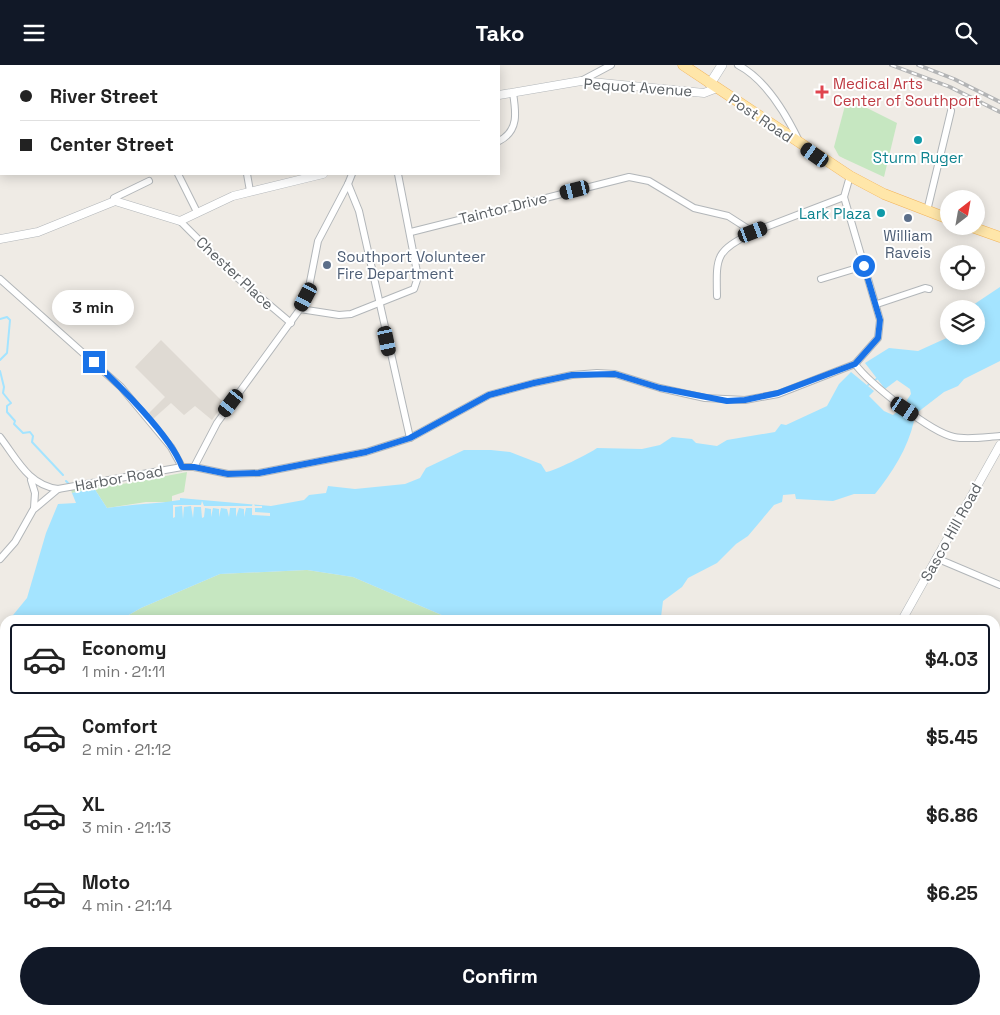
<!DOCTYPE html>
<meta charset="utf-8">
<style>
body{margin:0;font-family:"Space Grotesk",sans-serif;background:#f6f6f6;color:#222;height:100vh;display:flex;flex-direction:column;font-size:19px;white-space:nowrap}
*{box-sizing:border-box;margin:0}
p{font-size:16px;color:#767676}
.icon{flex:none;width:28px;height:28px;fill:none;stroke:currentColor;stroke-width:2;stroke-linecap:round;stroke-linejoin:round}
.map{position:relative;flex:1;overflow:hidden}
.side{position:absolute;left:0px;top:550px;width:1000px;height:400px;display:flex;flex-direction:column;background:#fff;border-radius:15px 15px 0 0;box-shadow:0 2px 12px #0003}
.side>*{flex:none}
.banner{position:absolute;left:0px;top:0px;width:500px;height:110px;box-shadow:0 2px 12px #0003;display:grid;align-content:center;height:110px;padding:0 20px;background:#fff}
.needle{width:32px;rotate:31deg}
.controls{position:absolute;left:940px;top:125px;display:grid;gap:10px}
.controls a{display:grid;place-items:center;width:45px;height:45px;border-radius:50%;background:#fff;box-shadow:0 2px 12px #0003;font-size:25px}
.end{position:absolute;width:22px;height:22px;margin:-11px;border:6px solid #1a73e8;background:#fff;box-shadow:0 0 0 2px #fff}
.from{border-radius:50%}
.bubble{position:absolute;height:35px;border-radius:18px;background:#fff;box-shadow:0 2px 12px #0003;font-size:16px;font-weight:700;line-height:35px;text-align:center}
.car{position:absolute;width:15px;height:30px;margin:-15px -8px;border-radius:6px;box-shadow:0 0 4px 1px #0007;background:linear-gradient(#222 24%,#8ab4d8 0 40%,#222 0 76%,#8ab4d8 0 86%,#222 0)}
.banner b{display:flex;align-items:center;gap:18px;height:48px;font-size:19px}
.banner b+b{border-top:1px solid #e0e0e0}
.banner i{width:12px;height:12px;background:#222}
ul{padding:9px 0 0;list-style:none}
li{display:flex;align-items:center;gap:15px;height:70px;margin:0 10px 8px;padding:0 10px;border:2px solid transparent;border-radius:5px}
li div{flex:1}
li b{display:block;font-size:19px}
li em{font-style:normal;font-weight:700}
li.on{border-color:#111827}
li>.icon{width:45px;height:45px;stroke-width:1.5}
.cta{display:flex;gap:10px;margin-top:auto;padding:10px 20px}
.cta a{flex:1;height:58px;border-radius:30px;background:#111827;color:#fff;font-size:20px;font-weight:700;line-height:58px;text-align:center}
header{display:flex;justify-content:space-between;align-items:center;height:65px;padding:0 20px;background:#111827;color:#fff;font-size:22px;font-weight:700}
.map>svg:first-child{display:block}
</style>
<header><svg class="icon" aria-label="menu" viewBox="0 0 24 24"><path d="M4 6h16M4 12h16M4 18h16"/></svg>Tako<svg class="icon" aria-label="search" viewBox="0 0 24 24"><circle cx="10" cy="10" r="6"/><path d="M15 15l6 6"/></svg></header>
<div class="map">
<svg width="1000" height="950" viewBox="0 0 1000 950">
<rect width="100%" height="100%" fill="#efebe5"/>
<!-- education -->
<path fill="#dfdad3" d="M161 275 224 338 212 355 195 341 184 350 171 338 153 354 148 349 165 332 135 302Z"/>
<!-- green -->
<g fill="#c6e7c1">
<path d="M847 33 897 58 884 112 845 94 839 91 834 82Z"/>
<path d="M187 407 184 427 172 431V437H146L107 443 94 423 72 428 71 425 129 418Z"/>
<path d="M307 505 353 512 444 551 462 555H120L141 543 220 509Z"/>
<path d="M5 623V938L0 934V626Z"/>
<path d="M995 703 1000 706V730L996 738Z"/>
<path d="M12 945H562L559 950H18Z"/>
</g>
<!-- water -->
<g fill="#a4e4ff">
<path d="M1000 222V296L964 314 958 321 944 327 918 347 908 341 907 335 911 329 910 324 897 315 885 324 865 298 889 283 918 286 951 271H976V244H967Z"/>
<path d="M851 307 874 326 869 331 884 346 893 350 898 346 914 356C908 383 892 408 875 429H854L833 436 796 434 795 429 783 430 782 437 774 440 748 471 736 479 717 498 688 513 682 522 663 536 661 552 657 555H462L444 551 353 512 307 505 220 509 141 543 120 555H9L27 533 46 468 58 439 76 438 72 428 94 423 107 443C132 439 156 439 180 435V433L271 441 304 435 309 430 326 428 328 421 355 424 405 419 420 413 426 403 464 385H491L510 387 541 399 546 407C552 407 591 388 597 383L642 384 660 380 672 372 692 374 696 378 717 381 727 375 775 367 781 359 786 360 827 341 839 319Z"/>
<path d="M5 560V623L0 626V566Z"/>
<path d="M0 934 5 938V945H12L18 950H0Z"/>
<path d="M264 945H325L328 949 261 950Z"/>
</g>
<!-- pier -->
<path fill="#efebe5" d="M202 436 204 441H252L253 438 255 441H262V443H255V447L270 448V451L252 450V443H246L244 452V444L239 443 236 452V443H230L229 452 227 444 221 443 219 452V444L213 443 211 452V444L205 443 204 452 202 453 201 442H194L193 453 191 441 184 442 183 454 182 441 175 442V452L173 453V440H201Z"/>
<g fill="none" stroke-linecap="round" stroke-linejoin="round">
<!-- stream -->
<g stroke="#a4e4ff" stroke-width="2">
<path d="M0 254 7 252 10 255 7 288 0 295"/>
<path d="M0 306 4 322 3 328 11 338 7 341V347L15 356 14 359 23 368 30 367 33 371 32 377 63 410"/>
<path d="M868 320 878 313"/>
<path d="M907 351 912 343"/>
<path d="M66 416 68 418"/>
</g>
<!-- minor casing -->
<g stroke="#b2b6b9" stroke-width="8">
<g id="minor">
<path d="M75 0V1"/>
<path d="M195 0V1"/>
<path d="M298 0V1"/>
<path d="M738 0C765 14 786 49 799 76"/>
<path d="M581 16 611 0"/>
<path d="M499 76C519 66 516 47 513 28"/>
<path d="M178 109 197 147"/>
<path d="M247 109 250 126"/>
<path d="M352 109 348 119 359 146 410 373"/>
<path d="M850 111 844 132 880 255 878 273 855 299"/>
<path d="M115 136 114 133 149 116"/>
<path d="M927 146 951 46"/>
<path d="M180 156 234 210 291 258"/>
<path d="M411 167 629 112 649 116 694 143 728 151 753 167 844 132"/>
<path d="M0 214 121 322 171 382 182 402"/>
<path d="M821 214 864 201"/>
<path d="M717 231C716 189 716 187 753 167"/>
<path d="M877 239 925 223 929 224"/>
<path d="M300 244 339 250 351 249 414 224 418 212 398 109"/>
<path d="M0 372C17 394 28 420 58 424"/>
<path d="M194 402 217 358 300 244 309 222 318 176 348 119"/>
<path d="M31 415 35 428 34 443"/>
<path d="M936 493 1000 520"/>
<path d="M0 494 15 477 33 445 58 424 182 402H194L228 409 259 408 366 387 410 373 489 330 534 318 572 310 597 308 615 309 660 323 705 333 745 335 778 329 855 299C869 318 930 367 954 372 968 375 985 372 1000 371"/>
<path d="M995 829 1000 818"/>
<path d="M698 950 701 945"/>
<path d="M836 950 839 945"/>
<path d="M944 950 947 945"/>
</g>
</g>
<!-- tertiary casing -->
<g stroke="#b2b6b9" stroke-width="9">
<g id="tertiary">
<path d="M499 30 581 16 704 28 717 23"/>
<path d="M0 174 38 167 115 136 180 156 233 131 323 109"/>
<path d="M902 555 1000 380"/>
<path d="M995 858 1000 861"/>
</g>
</g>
<!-- secondary casing -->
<g stroke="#b3b8bc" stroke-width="10">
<path id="secondary" d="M710 19 722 0"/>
</g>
<!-- primary casing -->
<g stroke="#f2b35a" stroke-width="11">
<g id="primary">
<path d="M683 0 850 111 884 129 949 154"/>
<path d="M969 161 1000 172"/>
</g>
</g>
<!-- minor -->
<use href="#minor" stroke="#fff" stroke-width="6"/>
<!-- tertiary -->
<use href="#tertiary" stroke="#fff" stroke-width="8"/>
<!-- secondary -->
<use href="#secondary" stroke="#fff" stroke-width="9"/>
<!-- primary -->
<use href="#primary" stroke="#ffe6a9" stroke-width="10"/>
<!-- rail casing -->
<g stroke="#b3b4b5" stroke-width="4">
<g id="rail">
<path d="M891 0 950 22 1000 47"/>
<path d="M918 0 954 14 1000 37"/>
<path d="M348 1 357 0"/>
<path d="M369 1 378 0"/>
<path d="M387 1 396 0"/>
<path d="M408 1 417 0"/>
<path d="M0 58 1 57"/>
</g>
</g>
<!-- rail -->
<use href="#rail" stroke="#fff" stroke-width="2" stroke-dasharray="5.5" stroke-linecap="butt"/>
</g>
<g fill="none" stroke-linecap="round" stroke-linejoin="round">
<!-- route -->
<path stroke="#1a73e8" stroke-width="6" d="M94 297C118 319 171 371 182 402H194L228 409 259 408 366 387 410 373 489 330 534 318 572 310 615 309 660 323 727 336 745 335 778 328 855 299 878 273 880 255 864 201"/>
</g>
<!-- markers -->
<path fill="#e0444e" stroke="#fff" stroke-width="2" d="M819.5 19.5h5v5h5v5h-5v5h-5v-5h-5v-5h5z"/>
<g fill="#0f9aa8" stroke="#fff" stroke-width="2">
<circle cx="918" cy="75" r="5"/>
<circle cx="881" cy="148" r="5"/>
</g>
<g fill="#5c6f8a" stroke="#fff" stroke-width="2">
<circle cx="908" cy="153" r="5"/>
<circle cx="327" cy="200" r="5"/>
</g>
<g text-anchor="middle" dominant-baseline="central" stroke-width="4" stroke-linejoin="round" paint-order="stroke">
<!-- health labels -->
<g font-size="15" fill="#be3a42" stroke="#fff" text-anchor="start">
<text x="833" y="18">Medical Arts<tspan x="833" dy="17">Center of Southport</tspan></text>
</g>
<!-- street labels -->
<g font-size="15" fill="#5c6165" stroke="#fff">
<text transform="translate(638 22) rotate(4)">Pequot Avenue</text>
<text transform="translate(761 53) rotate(34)">Post Road</text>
<text transform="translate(503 143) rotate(-14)">Taintor Drive</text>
<text transform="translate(235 208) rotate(43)">Chester Place</text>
<text transform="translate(119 413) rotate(-10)">Harbor Road</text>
<text transform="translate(951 467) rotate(-61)">Sasco Hill Road</text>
</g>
<!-- culture labels -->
<g font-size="15" fill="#0d838f" stroke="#fff">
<text x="918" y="92">Sturm Ruger</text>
<text x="871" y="148" text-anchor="end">Lark Plaza</text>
</g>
<!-- service labels -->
<g font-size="15" fill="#4e5e75" stroke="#fff">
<text x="908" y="170">William<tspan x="908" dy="17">Raveis</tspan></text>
<text x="337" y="191" text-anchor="start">Southport Volunteer<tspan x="337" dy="17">Fire Department</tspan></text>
</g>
</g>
</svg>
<div class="controls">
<a><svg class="needle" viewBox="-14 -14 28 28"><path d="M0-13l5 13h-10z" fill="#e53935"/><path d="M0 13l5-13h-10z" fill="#767676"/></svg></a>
<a><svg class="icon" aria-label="locate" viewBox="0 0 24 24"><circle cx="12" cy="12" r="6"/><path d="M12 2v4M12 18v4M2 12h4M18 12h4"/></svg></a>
<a><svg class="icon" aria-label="layers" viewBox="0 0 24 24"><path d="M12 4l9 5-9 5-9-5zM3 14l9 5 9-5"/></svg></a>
</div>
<i class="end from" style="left:864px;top:201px"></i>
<i class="end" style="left:94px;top:297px"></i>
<div class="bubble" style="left:52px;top:225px;width:82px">3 min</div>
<i class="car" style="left:815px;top:90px;rotate:305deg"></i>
<i class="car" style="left:575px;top:125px;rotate:256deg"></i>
<i class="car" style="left:753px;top:167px;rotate:69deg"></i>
<i class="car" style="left:306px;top:232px;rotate:208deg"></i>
<i class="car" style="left:387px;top:276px;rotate:168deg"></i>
<i class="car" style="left:231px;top:338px;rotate:217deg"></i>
<i class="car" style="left:905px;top:344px;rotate:124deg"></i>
<div class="banner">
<b><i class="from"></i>River Street</b>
<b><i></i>Center Street</b>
</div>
<section class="side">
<ul>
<li class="on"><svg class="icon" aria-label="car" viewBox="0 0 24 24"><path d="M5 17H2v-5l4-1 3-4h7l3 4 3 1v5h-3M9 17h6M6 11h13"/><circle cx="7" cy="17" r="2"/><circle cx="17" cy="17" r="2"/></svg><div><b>Economy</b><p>1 min · 21:11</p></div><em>$4.03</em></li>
<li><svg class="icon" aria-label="car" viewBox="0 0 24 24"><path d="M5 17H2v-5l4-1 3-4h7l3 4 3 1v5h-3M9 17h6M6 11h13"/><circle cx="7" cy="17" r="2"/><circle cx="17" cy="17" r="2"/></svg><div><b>Comfort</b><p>2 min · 21:12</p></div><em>$5.45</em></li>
<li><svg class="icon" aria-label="car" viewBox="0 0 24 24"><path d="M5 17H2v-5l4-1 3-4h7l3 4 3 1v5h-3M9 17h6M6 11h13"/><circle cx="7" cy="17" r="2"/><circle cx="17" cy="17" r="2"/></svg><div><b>XL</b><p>3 min · 21:13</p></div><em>$6.86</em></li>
<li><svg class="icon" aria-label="car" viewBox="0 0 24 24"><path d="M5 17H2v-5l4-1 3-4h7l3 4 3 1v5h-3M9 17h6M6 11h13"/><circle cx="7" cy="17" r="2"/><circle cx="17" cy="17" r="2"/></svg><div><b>Moto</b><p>4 min · 21:14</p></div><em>$6.25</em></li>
</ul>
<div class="cta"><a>Confirm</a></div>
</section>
</div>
